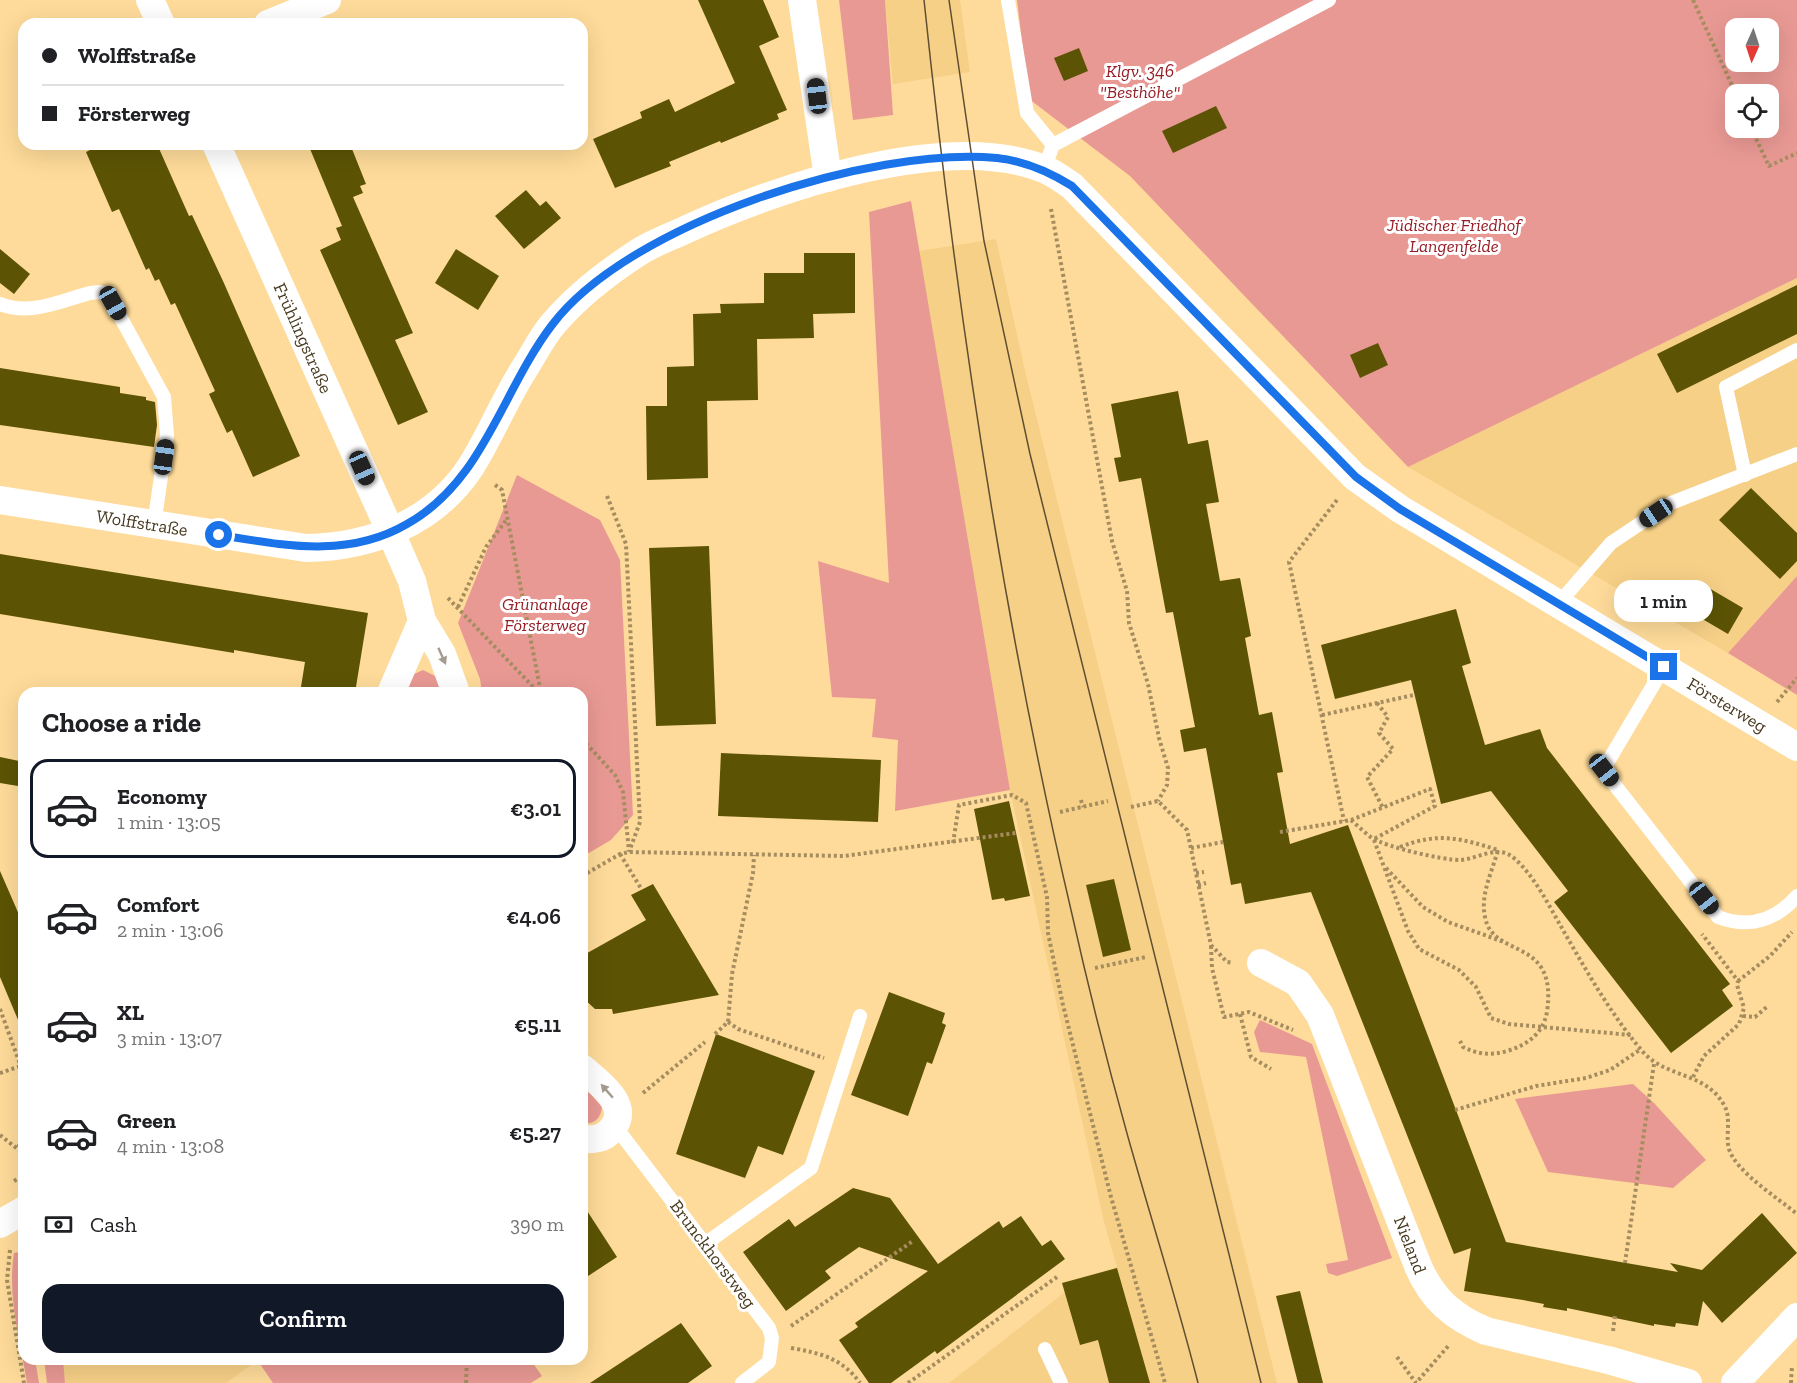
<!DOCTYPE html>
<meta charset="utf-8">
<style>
body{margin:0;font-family:"Zilla Slab",serif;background:#f2f2f2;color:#202124;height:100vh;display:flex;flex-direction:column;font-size:22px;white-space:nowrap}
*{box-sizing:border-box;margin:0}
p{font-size:20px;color:#757577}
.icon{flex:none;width:33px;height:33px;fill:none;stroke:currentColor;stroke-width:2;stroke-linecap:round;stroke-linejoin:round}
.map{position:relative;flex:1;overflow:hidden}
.drawer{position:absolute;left:18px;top:687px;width:570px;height:678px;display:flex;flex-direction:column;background:#fff;border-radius:18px;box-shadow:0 6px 24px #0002}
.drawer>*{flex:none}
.banner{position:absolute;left:18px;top:18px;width:570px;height:132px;border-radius:18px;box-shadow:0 6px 24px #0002;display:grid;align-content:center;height:132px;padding:0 24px;background:#fff}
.needle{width:39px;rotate:183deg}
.buttons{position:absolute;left:1725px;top:18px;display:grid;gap:12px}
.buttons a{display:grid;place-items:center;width:54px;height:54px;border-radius:12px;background:#fff;box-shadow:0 6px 24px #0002;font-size:30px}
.end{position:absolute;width:27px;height:27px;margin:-14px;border:8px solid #1a73e8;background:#fff;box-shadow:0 0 0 3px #fff}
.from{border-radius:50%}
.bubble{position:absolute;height:42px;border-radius:18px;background:#fff;box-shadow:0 6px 24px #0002;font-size:20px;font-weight:600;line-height:42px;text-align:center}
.car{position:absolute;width:18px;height:36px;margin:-18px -9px;border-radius:8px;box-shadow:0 0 4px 2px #0007;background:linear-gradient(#222 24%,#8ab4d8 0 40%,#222 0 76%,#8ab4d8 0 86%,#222 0)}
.banner b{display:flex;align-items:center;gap:21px;height:57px;font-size:22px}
.banner b+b{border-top:2px solid #e0e0e0}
.banner i{width:15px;height:15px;background:#202124}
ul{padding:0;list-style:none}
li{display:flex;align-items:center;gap:18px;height:99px;margin:0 12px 9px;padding:0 12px;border:3px solid transparent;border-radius:18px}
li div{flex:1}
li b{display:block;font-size:22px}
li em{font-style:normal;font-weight:600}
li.active{border-color:#111827}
li>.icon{width:54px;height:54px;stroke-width:1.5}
h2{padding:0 24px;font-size:27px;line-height:72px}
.pay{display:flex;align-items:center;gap:15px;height:66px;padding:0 24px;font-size:22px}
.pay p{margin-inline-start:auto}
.button{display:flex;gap:12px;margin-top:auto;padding:12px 24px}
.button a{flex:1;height:69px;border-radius:18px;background:#111827;color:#fff;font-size:24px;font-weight:600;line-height:69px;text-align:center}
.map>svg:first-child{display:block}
</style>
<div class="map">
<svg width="1797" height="1383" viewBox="0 0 1797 1383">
<rect width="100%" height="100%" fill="#fedb9a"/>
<!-- built -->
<g fill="#f6d087">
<path d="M885 0H960L970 72 893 84Z"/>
<path d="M996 239 1025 371 1277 1383H949L1084 1277 1117 1267 1104 1222 1010 790 919 251Z"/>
<path d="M1797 278V576L1728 653 1408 467Z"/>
<path d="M63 1359H259L226 1383H65Z"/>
</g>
<!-- green -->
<g fill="#e99994" fill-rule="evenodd">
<path d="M839 0H885L893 115 853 120Z"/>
<path d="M1017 0H1797V278L1408 467 1130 176 1029 99ZM1736 28H1768V62H1736ZM1736 94H1768V128H1736Z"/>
<path d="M911 201 1010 790 895 811 898 740 872 737 876 699 832 697 818 561 889 583 869 212Z"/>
<path d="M517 475 600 520 620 560 633 815 611 840 582 857V693H482L480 679 458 623Z"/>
<path d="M1797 576V695L1728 653Z"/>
<path d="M423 670 437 677 443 693H404L412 675Z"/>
<path d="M1260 1020 1312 1044 1392 1258 1337 1276 1328 1273 1326 1264 1348 1260 1306 1057 1260 1052 1254 1032Z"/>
<path d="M582 1084 602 1107C601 1118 594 1126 582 1122Z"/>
<path d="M1633 1084 1654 1103 1706 1160 1673 1188 1548 1172 1515 1099Z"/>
<path d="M20 1252 24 1274V1359H35L39 1383H27C20 1340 7 1296 14 1253Z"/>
<path d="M44 1359H63L65 1383H47Z"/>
<path d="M267 1359H530L542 1376 531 1383H273L260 1364Z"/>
</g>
<!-- building -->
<g fill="#5c5404">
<path d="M698 0H763L779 37 759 46 787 110 777 114 779 119 721 143 720 141 669 162 671 166 615 188 593 139 642 118 640 112 669 99 675 112 735 83Z"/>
<path d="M1079 48 1088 71 1064 81 1054 58Z"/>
<path d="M1216 106 1227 128 1173 153 1162 131Z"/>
<path d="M102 144H157L189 216 192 215 223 281 300 456 253 477 232 430 227 433 209 394 215 391 175 303 171 305 159 279 155 281 149 268 146 270 119 209 112 212 86 152Z"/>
<path d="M308 144H350L366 184 360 186 363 193 353 197 413 333 395 340 428 412 398 425 320 250 341 240 336 228 342 226Z"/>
<path d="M526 190 540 206 546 201 561 218 524 249 495 216Z"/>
<path d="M0 249 30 274 14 294 0 283Z"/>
<path d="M456 249 499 276 478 310 435 283Z"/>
<path d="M804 253H855V313L813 314 814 338 757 339 758 400 707 401 708 478 647 480 646 406H667V367L694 366 693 314 721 313 720 304 764 303V273H804Z"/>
<path d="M1797 285V334L1677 393 1657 354Z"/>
<path d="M1378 343 1388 365 1360 378 1350 355Z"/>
<path d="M0 368 120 387V393L146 397V400L155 402 157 425 154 447 0 425Z"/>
<path d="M1178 391 1188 444 1208 440 1219 502 1206 504 1220 581 1240 578 1251 636 1245 638 1259 715 1272 712 1283 772 1277 773 1290 844 1348 825 1506 1242 1678 1272 1670 1263 1702 1270 1762 1213 1797 1253 1722 1323 1703 1301 1698 1326 1676 1323 1675 1327 1654 1324V1326L1567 1308V1311L1543 1307 1544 1304 1523 1300 1464 1291 1471 1248 1454 1254 1311 892 1245 904 1241 883 1231 885 1206 748 1184 752 1180 730 1195 727 1173 612 1166 613 1141 478 1119 482 1114 458 1121 457 1111 404Z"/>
<path d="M1751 488 1797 533V561L1780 579 1719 520Z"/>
<path d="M709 546 716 724 656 726 649 548Z"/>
<path d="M0 554 368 613 355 693H300L305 662 234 650V653L0 614Z"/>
<path d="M1702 584 1743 608 1728 634 1687 610Z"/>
<path d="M1456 609 1471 663 1462 666 1485 745 1540 729 1547 748 1730 984 1722 990 1733 1006 1671 1053 1554 902 1568 891 1491 791 1441 804 1411 680 1335 699 1321 645Z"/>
<path d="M721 753 881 760 878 822 718 816Z"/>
<path d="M0 757 24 762V787L0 783Z"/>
<path d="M1009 801 1030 896 1005 901 1004 898 992 900 974 809Z"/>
<path d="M0 871 24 926V1034L0 977Z"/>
<path d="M1114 879 1131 950 1103 957 1086 885Z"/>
<path d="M653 884 719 995 613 1014 612 1009H595L582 997V956L646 920 631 895Z"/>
<path d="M889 992 945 1013 942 1023 946 1025 932 1064 927 1062 908 1116 851 1095Z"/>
<path d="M716 1034 815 1071 783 1155 758 1146 745 1178 676 1154Z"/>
<path d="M853 1188 890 1198 938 1264 999 1221 1003 1228 1021 1216 1042 1246 1051 1240 1065 1259 937 1354 935 1351 891 1383H869L839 1340 858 1327 855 1323 928 1271 859 1247 825 1271 831 1278 786 1311 743 1252 789 1219 795 1227Z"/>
<path d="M582 1203 617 1257 582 1280Z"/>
<path d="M1117 1268 1150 1383H1109L1098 1340 1080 1345 1062 1283Z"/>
<path d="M1300 1291 1323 1383H1298L1276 1296Z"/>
<path d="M681 1323 712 1366 688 1383H590Z"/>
</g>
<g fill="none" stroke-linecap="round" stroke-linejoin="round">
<!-- path -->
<g stroke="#a68d5f" stroke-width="4" stroke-dasharray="3 3" stroke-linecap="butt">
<path d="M1693 0 1736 94"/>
<path d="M1751 128 1769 166 1797 153"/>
<path d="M1051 209 1112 541 1127 591 1129 623 1148 684 1159 738 1168 768 1167 785 1158 801"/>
<path d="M495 485 502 490 541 693"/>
<path d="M607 496 626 544 640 822 629 852"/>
<path d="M1337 500 1289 562 1344 821"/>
<path d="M448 598 539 693"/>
<path d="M458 607 486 547 507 519"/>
<path d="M1777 702 1797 678"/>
<path d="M1377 703 1388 717 1379 733 1393 749 1367 777 1383 808"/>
<path d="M1322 715 1414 695"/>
<path d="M582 739 615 775 623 792 629 851"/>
<path d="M1081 800 1083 807"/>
<path d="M1131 807 1158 801 1187 830 1211 945 1227 962 1233 963"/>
<path d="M1060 812 1108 801"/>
<path d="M1351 820C1358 826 1365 833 1372 838 1386 847 1442 860 1460 860 1479 859 1498 843 1515 859 1536 878 1549 906 1563 930 1587 972 1612 1016 1643 1052 1666 1078 1706 1072 1724 1105 1732 1118 1725 1135 1729 1149 1736 1172 1778 1198 1797 1214"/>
<path d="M1280 832 1351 820 1430 789 1435 806 1374 839"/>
<path d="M1374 840 1408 931 1419 949 1459 970 1476 987 1491 1018 1509 1024 1631 1035"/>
<path d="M953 843 959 805 1012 795 1026 803 1047 897 1048 933 1063 1005 1111 1197 1165 1383"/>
<path d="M1400 847C1438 832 1460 838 1498 850 1492 872 1480 895 1485 917 1493 960 1558 935 1547 1012 1543 1034 1527 1045 1507 1051 1491 1056 1477 1054 1463 1047L1460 1041"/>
<path d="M1191 848 1223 842"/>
<path d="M620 854 642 890"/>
<path d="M1386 868 1423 907 1448 922 1504 942"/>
<path d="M1196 873 1204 872"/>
<path d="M582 876 620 854 629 852 844 856 1016 833"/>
<path d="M1198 885 1206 883"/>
<path d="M1211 946 1212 968 1224 1017 1249 1012 1293 1030"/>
<path d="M1095 968 1146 957"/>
<path d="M1738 981 1770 956 1792 932"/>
<path d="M0 1009 24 1075"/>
<path d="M1240 1014 1251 1057 1271 1069"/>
<path d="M1743 1016 1755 1017 1768 1006"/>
<path d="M728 1022 738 1029 824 1058"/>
<path d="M715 1034 728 1022 732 974 753 873 754 855"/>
<path d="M0 1073 21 1066"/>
<path d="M1693 1077 1704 1056 1739 1024 1744 1008 1737 985 1738 981 1702 934"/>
<path d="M643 1093 705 1042"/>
<path d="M1455 1110 1536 1086 1586 1078 1610 1070 1641 1049"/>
<path d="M0 1135 24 1154"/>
<path d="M18 1147 24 1138"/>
<path d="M14 1181 24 1175"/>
<path d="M10 1250 7 1280 24 1383"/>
<path d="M1625 1263 1654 1064"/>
<path d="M791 1326 913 1241"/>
<path d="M1613 1331 1615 1316"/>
<path d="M791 1348C820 1353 842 1358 860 1383"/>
<path d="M1397 1357 1416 1383 1450 1344"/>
<path d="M466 1383 467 1359"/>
<path d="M908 1383 1057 1277"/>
<path d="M1791 1383 1792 1366"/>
</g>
<!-- lane -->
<g stroke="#fff" stroke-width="14">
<path d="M1008 0 1027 113 1053 145"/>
<path d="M1044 169 1053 145 1329 0"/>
<path d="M0 304C31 316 60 301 90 293L100 292 109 296 164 397 167 435 154 525"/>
<path d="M1745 475 1726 387 1797 350"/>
<path d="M1559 603 1611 543 1671 503 1797 454"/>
<path d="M1664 667 1603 770 1718 917C1749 929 1776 920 1797 896"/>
<path d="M615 1126 769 1328 772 1338 769 1362 742 1383"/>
<path d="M705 1244 811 1168 860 1016"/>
<path d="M1045 1349 1061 1383"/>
</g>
<!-- street -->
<g stroke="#fff" stroke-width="28">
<path d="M150 0 161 24"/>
<path d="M802 0 828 178"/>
<path d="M268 24 327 0"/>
<path d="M216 144 391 533 412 581 422 621 442 654 456 693"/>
<path d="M0 500 306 548C371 547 433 523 470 468 491 435 505 398 526 366 535 352 543 335 554 323 578 295 608 272 639 252 653 243 670 237 685 230 775 188 947 130 1044 169 1054 173 1063 180 1072 186L1355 477 1400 509 1797 747"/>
<path d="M391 693 422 621"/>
<path d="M1261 963 1298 983 1320 1015 1418 1266C1432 1299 1453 1317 1486 1331L1608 1360 1688 1383"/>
<path d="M582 1068C598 1082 632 1105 612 1129 604 1139 594 1140 582 1139"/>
<path d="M0 1224 24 1210"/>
<path d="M1735 1383 1797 1317"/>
</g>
<!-- tram -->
<g stroke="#604f30" stroke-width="1.5">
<path d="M924 0C956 305 1001 611 1071 910 1088 986 1107 1062 1128 1137 1151 1219 1177 1300 1198 1383"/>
<path d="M949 0 984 241 1030 454 1261 1383"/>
</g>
</g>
<!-- one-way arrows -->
<defs><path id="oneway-solid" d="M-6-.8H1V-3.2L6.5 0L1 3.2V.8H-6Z" transform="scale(1.5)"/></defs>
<g fill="#a39c8f">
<use href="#oneway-solid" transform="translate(442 656) rotate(66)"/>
<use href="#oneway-solid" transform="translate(607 1091) rotate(-131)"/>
</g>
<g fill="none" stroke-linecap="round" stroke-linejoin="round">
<!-- route -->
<path stroke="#1a73e8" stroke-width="8" d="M219 535C284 545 347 559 407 524 484 481 501 392 552 325 629 223 872 146 997 158 1025 161 1048 171 1072 186L1356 477 1400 509 1664 667"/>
</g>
<g text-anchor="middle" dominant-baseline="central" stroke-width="6" stroke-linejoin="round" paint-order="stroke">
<!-- park labels -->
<g font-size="18" font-style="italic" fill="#961d26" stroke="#fff">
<text x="1140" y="71">Klgv. 346<tspan x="1140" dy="21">"Besthöhe"</tspan></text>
<text x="1454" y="225">Jüdischer Friedhof<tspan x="1454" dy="21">Langenfelde</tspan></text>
<text x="545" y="604">Grünanlage<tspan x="545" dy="21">Försterweg</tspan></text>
</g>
<!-- street labels -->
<g font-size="18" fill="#47391f" stroke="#fff">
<text transform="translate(303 338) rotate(66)">Frühlingstraße</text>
<text transform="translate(142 523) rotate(9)">Wolffstraße</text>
<text transform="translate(1727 705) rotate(31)">Försterweg</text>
<text transform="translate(1410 1245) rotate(69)">Nieland</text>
<text transform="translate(713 1254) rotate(53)">Brunckhorstweg</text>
</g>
</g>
</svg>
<div class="buttons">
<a><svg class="needle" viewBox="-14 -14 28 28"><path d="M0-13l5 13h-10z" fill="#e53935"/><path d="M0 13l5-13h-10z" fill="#757577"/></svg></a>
<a><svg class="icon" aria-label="locate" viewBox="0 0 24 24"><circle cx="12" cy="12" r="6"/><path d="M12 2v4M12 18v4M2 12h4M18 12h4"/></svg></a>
</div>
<i class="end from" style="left:219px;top:535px"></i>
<i class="end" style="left:1664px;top:667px"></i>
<div class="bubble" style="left:1614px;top:580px;width:99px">1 min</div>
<i class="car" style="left:817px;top:96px;rotate:353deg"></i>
<i class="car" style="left:113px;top:303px;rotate:151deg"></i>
<i class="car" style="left:164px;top:457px;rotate:8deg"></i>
<i class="car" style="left:362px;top:468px;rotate:156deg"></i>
<i class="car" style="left:1656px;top:513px;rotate:236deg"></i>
<i class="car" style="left:1604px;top:770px;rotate:142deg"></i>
<i class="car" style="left:1704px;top:898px;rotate:142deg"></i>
<div class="banner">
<b><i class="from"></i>Wolffstraße</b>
<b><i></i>Försterweg</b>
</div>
<section class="drawer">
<h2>Choose a ride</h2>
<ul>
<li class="active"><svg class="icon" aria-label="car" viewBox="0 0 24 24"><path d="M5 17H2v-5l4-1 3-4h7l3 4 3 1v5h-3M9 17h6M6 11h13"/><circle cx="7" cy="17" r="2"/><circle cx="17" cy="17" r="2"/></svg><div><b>Economy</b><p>1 min · 13:05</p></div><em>€3.01</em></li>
<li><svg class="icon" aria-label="car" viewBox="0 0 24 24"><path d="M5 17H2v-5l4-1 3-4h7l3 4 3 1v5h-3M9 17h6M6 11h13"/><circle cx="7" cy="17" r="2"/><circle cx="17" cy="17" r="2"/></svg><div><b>Comfort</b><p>2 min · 13:06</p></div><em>€4.06</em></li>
<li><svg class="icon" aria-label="car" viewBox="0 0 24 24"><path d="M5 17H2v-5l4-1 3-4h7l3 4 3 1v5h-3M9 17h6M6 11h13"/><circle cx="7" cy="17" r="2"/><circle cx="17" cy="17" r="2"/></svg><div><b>XL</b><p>3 min · 13:07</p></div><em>€5.11</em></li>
<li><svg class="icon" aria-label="car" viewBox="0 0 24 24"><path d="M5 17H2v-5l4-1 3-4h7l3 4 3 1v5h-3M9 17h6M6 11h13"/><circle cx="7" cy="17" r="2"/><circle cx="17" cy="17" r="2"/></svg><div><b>Green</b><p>4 min · 13:08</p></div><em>€5.27</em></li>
</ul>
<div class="pay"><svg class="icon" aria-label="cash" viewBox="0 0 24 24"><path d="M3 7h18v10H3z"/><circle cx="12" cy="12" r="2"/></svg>Cash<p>390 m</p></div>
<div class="button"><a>Confirm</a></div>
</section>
</div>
